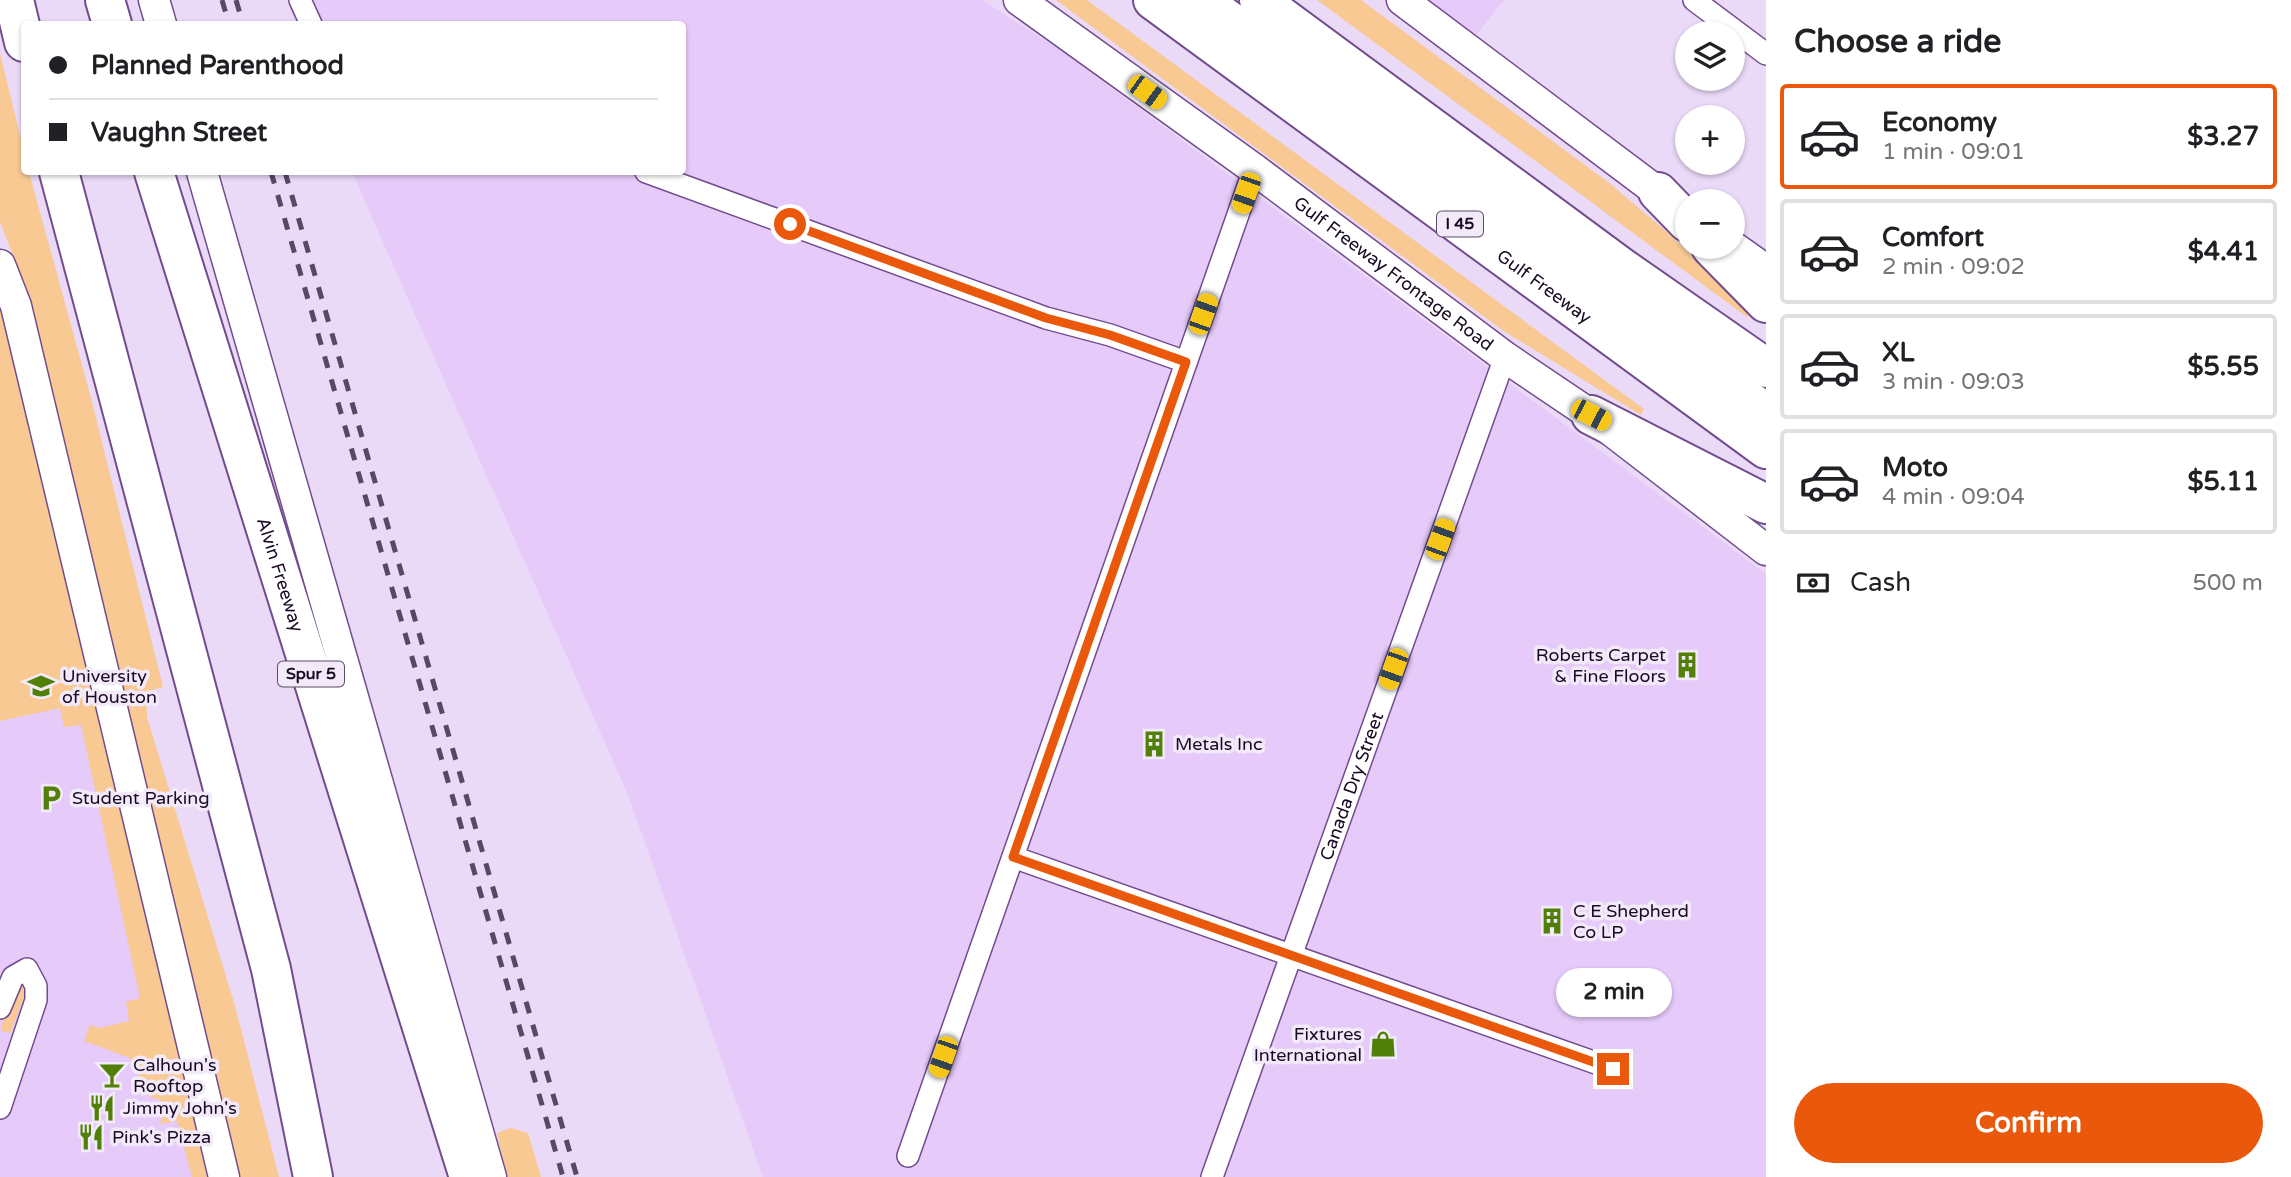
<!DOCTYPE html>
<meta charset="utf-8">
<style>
body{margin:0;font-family:"Varela Round",sans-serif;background:#f2f2f2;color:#202124;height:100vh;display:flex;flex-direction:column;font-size:26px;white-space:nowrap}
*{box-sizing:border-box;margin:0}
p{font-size:23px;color:#757577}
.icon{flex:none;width:38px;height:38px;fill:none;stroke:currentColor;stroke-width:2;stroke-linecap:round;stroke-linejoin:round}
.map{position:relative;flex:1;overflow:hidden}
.details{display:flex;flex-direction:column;background:#fff;width:525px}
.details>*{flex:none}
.banner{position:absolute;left:21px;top:21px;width:665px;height:154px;border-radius:7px;box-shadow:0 2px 5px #0004;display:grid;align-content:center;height:154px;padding:0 28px;background:#fff}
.fabs{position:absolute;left:1675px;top:21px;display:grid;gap:14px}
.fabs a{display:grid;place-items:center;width:70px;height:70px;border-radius:50%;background:#fff;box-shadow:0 2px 5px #0004;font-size:35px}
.end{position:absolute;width:32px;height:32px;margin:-16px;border:9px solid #ea580c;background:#fff;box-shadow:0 0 0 4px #fff}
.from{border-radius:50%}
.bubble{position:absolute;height:49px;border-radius:24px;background:#fff;box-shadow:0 2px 5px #0004;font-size:23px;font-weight:700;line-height:49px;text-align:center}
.car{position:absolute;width:21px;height:42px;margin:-21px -10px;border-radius:9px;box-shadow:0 0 5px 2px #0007;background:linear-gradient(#f5c518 24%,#345 0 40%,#f5c518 0 76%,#345 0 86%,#f5c518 0)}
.banner b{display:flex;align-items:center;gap:24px;height:66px;font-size:26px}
.banner b+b{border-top:2px solid #e0e0e0}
.banner i{width:18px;height:18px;background:#202124}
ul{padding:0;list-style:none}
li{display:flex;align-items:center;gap:21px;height:105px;margin:0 14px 10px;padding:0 14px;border:4px solid #e0e0e0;border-radius:7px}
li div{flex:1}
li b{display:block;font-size:26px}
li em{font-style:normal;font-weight:700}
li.selected{border-color:#ea580c}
li>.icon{width:63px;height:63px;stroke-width:1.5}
h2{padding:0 28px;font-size:32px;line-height:84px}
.pay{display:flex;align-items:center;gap:18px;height:77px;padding:0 28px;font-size:26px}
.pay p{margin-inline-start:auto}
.primary-button{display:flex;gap:14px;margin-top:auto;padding:14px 28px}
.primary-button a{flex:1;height:80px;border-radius:42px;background:#ea580c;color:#fff;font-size:28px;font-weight:700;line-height:80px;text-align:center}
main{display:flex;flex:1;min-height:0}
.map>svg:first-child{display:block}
</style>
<main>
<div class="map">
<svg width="1766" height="1177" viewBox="0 0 1766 1177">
<rect width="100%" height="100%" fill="#ead9f7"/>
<!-- built -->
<g fill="#e5cafa">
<path d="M287 0H982L1066 54 1766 574V1177H763L629 797 352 172H682V24H296Z"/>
<path d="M1418 0H1504L1472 40Z"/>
<path d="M0 352 200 1177H0Z"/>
</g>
<!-- green -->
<g fill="#f8c993">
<path d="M1056 0H1087L1644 409 1641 415 1505 332Z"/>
<path d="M1317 0H1361L1608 182 1667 232 1751 311 1747 317Z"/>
<path d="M0 53 24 152V172H29L91 398 163 687 146 692 147 717 235 1006 279 1177H231L50 379 25 286 0 222Z"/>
<path d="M0 300 207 1177H192L177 1121 160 1124 167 1103 148 1096 130 1058 84 1041 90 1025 100 1028 129 1021 126 1002 140 998 81 725 64 727 60 708 0 721Z"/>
<path d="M19 984H24L27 989 10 1033 2 1031 1 1026Z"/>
<path d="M511 1128 528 1133 541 1177H507L497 1133Z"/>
</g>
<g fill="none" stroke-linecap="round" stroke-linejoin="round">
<!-- minor casing -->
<g stroke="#724c8d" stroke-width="24">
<g id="minor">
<path d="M300 0 311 24"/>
<path d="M1694 0 1766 54"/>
<path d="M646 172 1046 318 1110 335 1186 362"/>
<path d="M1013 857 1613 1069"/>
<path d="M0 1008 13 977 27 969 36 986V1000L0 1108"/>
<path d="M908 1156 1254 169"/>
<path id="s1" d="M1212 1177 1505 357"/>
</g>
</g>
<!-- secondary casing -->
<g stroke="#724c8d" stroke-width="33">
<g id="secondary">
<path d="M154 0 161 24"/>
<path id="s2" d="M1019 0 1254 169 1505 357 1591 415 1766 550"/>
<path d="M1402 0 1675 205"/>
<path d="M202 172 491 1177"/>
<path d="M1732 246 1766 270"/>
<path d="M0 265 16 306 224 1177"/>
</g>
</g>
<!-- motorway casing -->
<g stroke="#724c8d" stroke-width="42">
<g id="motorway">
<path d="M14 0 24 42"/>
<path d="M105 0 112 24"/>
<path id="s3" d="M1153 0 1766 449"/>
<path d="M1201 0 1766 413"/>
<path d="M1259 0 1621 267 1766 368"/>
<path d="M59 172 271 969 313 1177"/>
<path id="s4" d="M154 172 469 1177"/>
<path d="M1658 192 1687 222"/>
<path d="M1711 247 1766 303"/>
<path d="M1591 415 1766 504"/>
</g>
</g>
<!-- minor -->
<use href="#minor" stroke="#fff" stroke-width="21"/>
<!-- secondary -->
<use href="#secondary" stroke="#fff" stroke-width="30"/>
<!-- motorway -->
<use href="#motorway" stroke="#fff" stroke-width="38"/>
<!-- rail -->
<g stroke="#594864" stroke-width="5" stroke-dasharray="12 12" stroke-linecap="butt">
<path d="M222 0 229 24"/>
<path d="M236 0 243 24"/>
<path d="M271 172 563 1177"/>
<path d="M285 172 577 1177"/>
</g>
</g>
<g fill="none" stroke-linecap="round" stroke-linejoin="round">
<!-- route -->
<path stroke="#ea580c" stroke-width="9" d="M790 224 1046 318 1110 335 1186 362 1013 857 1613 1069"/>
</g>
<!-- icons -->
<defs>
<g id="building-bare" transform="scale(2.1)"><path d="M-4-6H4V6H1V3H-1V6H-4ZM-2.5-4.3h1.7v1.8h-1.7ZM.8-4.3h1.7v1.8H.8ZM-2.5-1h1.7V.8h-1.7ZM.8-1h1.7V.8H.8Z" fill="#527f08" stroke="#f2eaf9" stroke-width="2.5" paint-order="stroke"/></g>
<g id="university-bare" transform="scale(2.1)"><path d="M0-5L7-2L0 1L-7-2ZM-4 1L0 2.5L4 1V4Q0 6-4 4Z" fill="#527f08" stroke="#f2eaf9" stroke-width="2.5" paint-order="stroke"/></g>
<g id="parking-bare" transform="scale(2.1)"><path d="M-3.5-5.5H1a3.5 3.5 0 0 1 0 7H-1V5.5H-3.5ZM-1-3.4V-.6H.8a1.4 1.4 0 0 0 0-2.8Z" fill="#527f08" stroke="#f2eaf9" stroke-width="2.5" paint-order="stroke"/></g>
<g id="shop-bare" transform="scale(2.1)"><path d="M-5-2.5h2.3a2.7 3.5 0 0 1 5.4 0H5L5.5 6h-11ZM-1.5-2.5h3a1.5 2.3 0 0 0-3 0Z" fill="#527f08" stroke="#f2eaf9" stroke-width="2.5" paint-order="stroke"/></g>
<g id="bar-bare" transform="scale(2.1)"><path d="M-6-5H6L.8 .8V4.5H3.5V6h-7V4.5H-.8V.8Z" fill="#527f08" stroke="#f2eaf9" stroke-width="2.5" paint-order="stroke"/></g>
<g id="restaurant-bare" transform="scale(2.1)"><path d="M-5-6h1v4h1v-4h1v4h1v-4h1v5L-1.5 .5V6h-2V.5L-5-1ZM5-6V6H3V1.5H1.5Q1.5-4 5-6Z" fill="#527f08" stroke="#f2eaf9" stroke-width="2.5" paint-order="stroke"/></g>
</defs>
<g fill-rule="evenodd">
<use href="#building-bare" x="1687" y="665"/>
<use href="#university-bare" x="41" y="686"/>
<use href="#building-bare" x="1154" y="744"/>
<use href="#parking-bare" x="51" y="798"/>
<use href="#building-bare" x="1552" y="921"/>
<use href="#shop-bare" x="1383" y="1044"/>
<use href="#bar-bare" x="112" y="1075"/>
<use href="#restaurant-bare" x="102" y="1108"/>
<use href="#restaurant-bare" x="91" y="1137"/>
</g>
<g text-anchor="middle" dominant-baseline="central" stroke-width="7" stroke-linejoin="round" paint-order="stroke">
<!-- shield labels -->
<g fill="#f2eaf9" stroke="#5a4c63" stroke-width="2">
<rect x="1437" y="211.5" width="46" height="25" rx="5"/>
<rect x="278" y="661.5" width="66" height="25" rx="5"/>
</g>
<g font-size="16" font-weight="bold" fill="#190923">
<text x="1460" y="224">I 45</text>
<text x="311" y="674">Spur 5</text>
</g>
<!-- street labels -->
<g font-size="18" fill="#190923" stroke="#f2eaf9">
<text stroke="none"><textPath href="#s2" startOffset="464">Gulf Freeway Frontage Road</textPath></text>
<text stroke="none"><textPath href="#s3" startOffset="485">Gulf Freeway</textPath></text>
<text stroke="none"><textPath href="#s4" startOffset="422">Alvin Freeway</textPath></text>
<text stroke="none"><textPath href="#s1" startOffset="415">Canada Dry Street</textPath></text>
</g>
<!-- poi labels -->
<g font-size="18" fill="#190923" stroke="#f2eaf9" text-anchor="start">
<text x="1666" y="655" text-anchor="end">Roberts Carpet<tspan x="1666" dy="21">&amp; Fine Floors</tspan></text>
<text x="62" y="676">University<tspan x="62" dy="21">of Houston</tspan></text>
<text x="1175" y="744">Metals Inc</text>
<text x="72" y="798">Student Parking</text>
<text x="1573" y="911">C E Shepherd<tspan x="1573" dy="21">Co LP</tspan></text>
<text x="1362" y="1034" text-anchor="end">Fixtures<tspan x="1362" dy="21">International</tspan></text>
<text x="133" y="1065">Calhoun's<tspan x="133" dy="21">Rooftop</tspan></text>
<text x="123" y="1108">Jimmy John's</text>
<text x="112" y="1137">Pink's Pizza</text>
</g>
</g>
</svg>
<div class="fabs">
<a><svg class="icon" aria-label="layers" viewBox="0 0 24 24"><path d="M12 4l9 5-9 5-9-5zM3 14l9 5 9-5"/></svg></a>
<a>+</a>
<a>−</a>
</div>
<i class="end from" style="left:790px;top:224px"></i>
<i class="end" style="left:1613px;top:1069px"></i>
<div class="bubble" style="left:1556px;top:968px;width:116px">2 min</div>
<i class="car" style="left:1147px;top:92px;rotate:126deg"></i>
<i class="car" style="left:1246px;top:193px;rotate:199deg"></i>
<i class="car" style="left:1203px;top:314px;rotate:19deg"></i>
<i class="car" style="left:1591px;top:415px;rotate:117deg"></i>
<i class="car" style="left:1440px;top:539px;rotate:20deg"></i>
<i class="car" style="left:1393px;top:669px;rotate:200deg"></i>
<i class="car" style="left:943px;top:1057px;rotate:199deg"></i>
<div class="banner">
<b><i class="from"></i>Planned Parenthood</b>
<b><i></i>Vaughn Street</b>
</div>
</div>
<section class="details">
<h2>Choose a ride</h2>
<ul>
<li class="selected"><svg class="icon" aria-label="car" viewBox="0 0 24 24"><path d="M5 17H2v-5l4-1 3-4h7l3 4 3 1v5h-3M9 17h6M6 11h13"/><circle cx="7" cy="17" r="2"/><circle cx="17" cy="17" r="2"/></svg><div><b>Economy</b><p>1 min · 09:01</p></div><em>$3.27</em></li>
<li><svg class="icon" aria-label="car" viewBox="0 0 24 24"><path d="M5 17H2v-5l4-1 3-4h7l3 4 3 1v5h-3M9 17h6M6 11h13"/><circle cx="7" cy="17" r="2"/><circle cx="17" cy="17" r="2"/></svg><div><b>Comfort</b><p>2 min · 09:02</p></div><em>$4.41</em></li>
<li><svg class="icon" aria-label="car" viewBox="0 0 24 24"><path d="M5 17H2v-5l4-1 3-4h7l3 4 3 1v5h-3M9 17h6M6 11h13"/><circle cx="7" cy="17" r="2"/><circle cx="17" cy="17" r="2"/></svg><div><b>XL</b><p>3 min · 09:03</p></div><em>$5.55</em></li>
<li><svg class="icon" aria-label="car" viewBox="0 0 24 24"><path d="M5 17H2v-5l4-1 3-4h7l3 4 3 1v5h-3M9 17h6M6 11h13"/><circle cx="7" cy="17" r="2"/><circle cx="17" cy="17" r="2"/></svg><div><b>Moto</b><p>4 min · 09:04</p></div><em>$5.11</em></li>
</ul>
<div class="pay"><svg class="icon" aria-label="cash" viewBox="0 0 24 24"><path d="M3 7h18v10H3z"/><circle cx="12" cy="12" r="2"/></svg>Cash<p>500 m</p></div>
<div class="primary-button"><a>Confirm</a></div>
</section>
</main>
